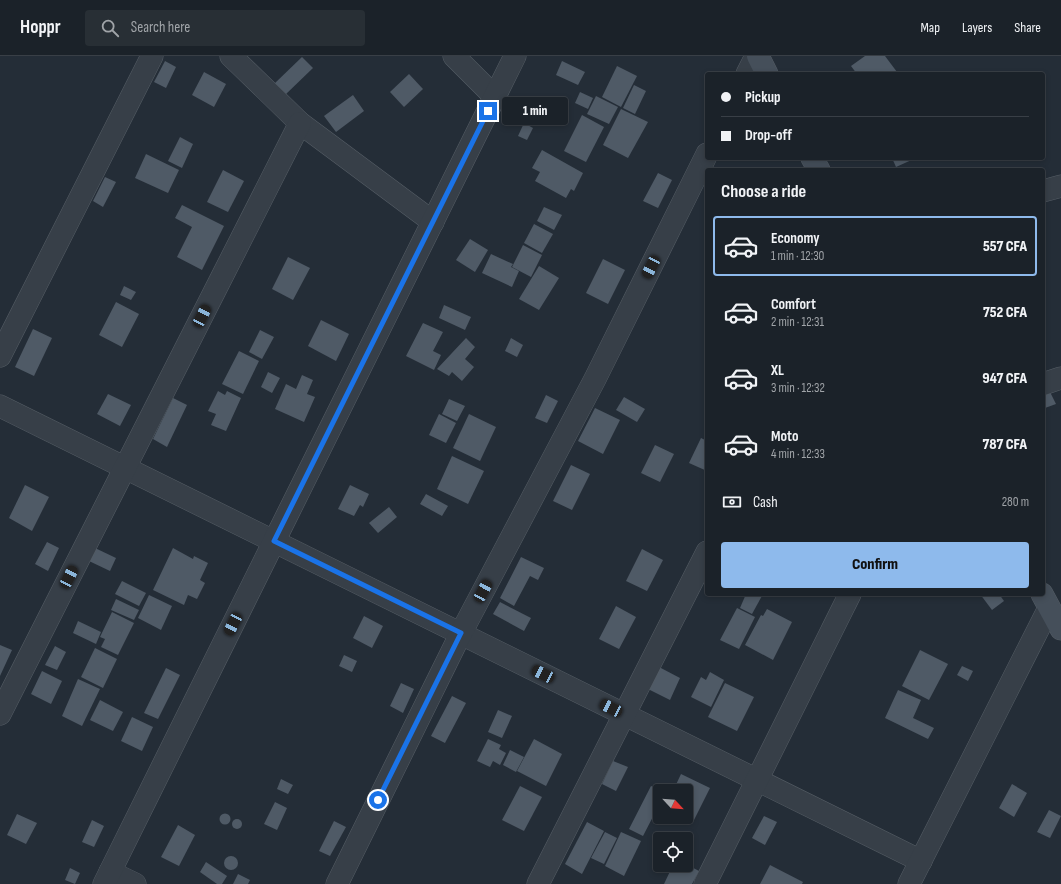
<!DOCTYPE html>
<meta charset="utf-8">
<style>
body{margin:0;font-family:"Sofia Sans Condensed",sans-serif;background:#282f35;color:#f1f3f6;height:100vh;display:flex;flex-direction:column;font-size:15px;white-space:nowrap}
*{box-sizing:border-box;margin:0}
p{font-size:13px;color:#a0a4a8}
.icon{flex:none;width:22px;height:22px;fill:none;stroke:currentColor;stroke-width:2;stroke-linecap:round;stroke-linejoin:round}
.map{position:relative;flex:1;overflow:hidden}
.side{position:absolute;left:705px;top:112px;width:340px;height:428px;display:flex;flex-direction:column;background:#1b2229;border-radius:4px;box-shadow:0 2px 6px #0003,0 0 0 1px #393f46}
.side>*{flex:none}
.banner{position:absolute;left:705px;top:16px;width:340px;height:88px;border-radius:4px;box-shadow:0 2px 6px #0003,0 0 0 1px #393f46;display:grid;align-content:center;height:88px;padding:0 16px;background:#1b2229}
.needle{width:26px;rotate:116deg}
.controls{position:absolute;left:653px;top:728px;display:grid;gap:8px}
.controls a{display:grid;place-items:center;width:40px;height:40px;border-radius:4px;background:#1b2229;box-shadow:0 2px 6px #0003,0 0 0 1px #393f46;font-size:20px}
.end{position:absolute;width:18px;height:18px;margin:-9px;border:5px solid #1a73e8;background:#fff;box-shadow:0 0 0 2px #fff}
.from{border-radius:50%}
.bubble{position:absolute;height:28px;border-radius:4px;background:#1b2229;box-shadow:0 2px 6px #0003,0 0 0 1px #393f46;font-size:13px;font-weight:800;line-height:28px;text-align:center}
.car{position:absolute;width:12px;height:24px;margin:-12px -6px;border-radius:5px;box-shadow:0 0 3px 1px #0007;background:linear-gradient(#222 24%,#8ab4d8 0 40%,#222 0 76%,#8ab4d8 0 86%,#222 0)}
.banner b{display:flex;align-items:center;gap:14px;height:38px;font-size:15px}
.banner b+b{border-top:1px solid #393f46}
.banner i{width:10px;height:10px;background:#f1f3f6}
ul{padding:0;list-style:none}
li{display:flex;align-items:center;gap:12px;height:60px;margin:0 8px 6px;padding:0 8px;border:2px solid transparent;border-radius:4px}
li div{flex:1}
li b{display:block;font-size:15px}
li em{font-style:normal;font-weight:800}
li.on{border-color:#8ebaec}
li>.icon{width:36px;height:36px;stroke-width:1.5}
h2{padding:0 16px;font-size:18px;line-height:48px}
.pay{display:flex;align-items:center;gap:10px;height:44px;padding:0 16px;font-size:15px}
.pay p{margin-inline-start:auto}
.primary-button{display:flex;gap:8px;margin-top:auto;padding:8px 16px}
.primary-button a{flex:1;height:46px;border-radius:4px;background:#8ebaec;color:#111;font-size:16px;font-weight:800;line-height:46px;text-align:center}
header{display:flex;align-items:center;gap:24px;box-sizing:border-box;height:56px;padding:0 20px;background:#1b2229;border-bottom:1px solid #393f46}
header strong{font-size:19px}
nav{display:flex;gap:22px;margin-inline-start:auto;font-size:14px}
.search{width:280px;height:36px;background:#282f35;display:flex;align-items:center;gap:10px;box-sizing:border-box;padding:0 14px;border-radius:4px;color:#a0a4a8;font-size:15px}
.map>svg:first-child{display:block}
</style>
<header>
<strong>Hoppr</strong>
<div class="search"><svg class="icon" aria-label="search" viewBox="0 0 24 24"><circle cx="10" cy="10" r="6"/><path d="M15 15l6 6"/></svg>Search here</div>
<nav><a>Map</a><a>Layers</a><a>Share</a></nav>
</header>
<div class="map">
<svg width="1061" height="828" viewBox="0 0 1061 828">
<rect width="100%" height="100%" fill="#242d37"/>
<!-- building -->
<g fill="#4f5a66">
<path d="M865 0H885L897 16 894 18H857L851 10Z"/>
<path d="M302 1 313 12 285 39 274 28Z"/>
<path d="M165 5 176 11 166 32 154 26Z"/>
<path d="M562 5 585 16 578 29 556 19Z"/>
<path d="M617 10 637 20 621 51 602 41Z"/>
<path d="M204 16 226 28 214 51 192 39Z"/>
<path d="M409 18 423 33 404 51 390 36Z"/>
<path d="M634 29 646 35 635 58 623 52Z"/>
<path d="M580 36 593 42 588 53 575 47Z"/>
<path d="M353 39 364 55 336 76 324 60Z"/>
<path d="M596 40 618 51 609 68 587 58Z"/>
<path d="M621 53 648 66 628 102 603 89Z"/>
<path d="M582 59 604 71 586 106 564 95Z"/>
<path d="M524 67 533 72 527 84 518 80Z"/>
<path d="M180 81 193 88 182 112 168 105Z"/>
<path d="M542 94 583 117 574 135 571 133 566 142 535 125 540 116 532 112Z"/>
<path d="M146 98 179 114 168 137 135 122Z"/>
<path d="M892 102H916L896 111Z"/>
<path d="M223 114 244 125 228 156 207 146Z"/>
<path d="M658 117 672 124 658 152 643 145Z"/>
<path d="M105 121 116 126 103 151 93 145Z"/>
<path d="M182 149 224 170 202 214 177 201 192 171 175 162Z"/>
<path d="M544 151 562 159 554 174 537 165Z"/>
<path d="M534 168 553 178 542 197 524 187Z"/>
<path d="M470 183 488 194 475 216 456 204Z"/>
<path d="M523 189 542 199 531 221 512 211Z"/>
<path d="M491 198 513 208 511 211 519 215 512 231 482 217Z"/>
<path d="M288 201 310 212 293 244 272 233Z"/>
<path d="M603 203 625 214 608 248 586 237Z"/>
<path d="M539 210 559 222 539 254 519 243Z"/>
<path d="M124 230 136 236 131 244 120 239Z"/>
<path d="M116 246 139 258 122 291 99 279Z"/>
<path d="M444 249 471 261 465 274 439 262Z"/>
<path d="M321 264 349 278 336 305 308 290Z"/>
<path d="M423 267 443 276 433 295 441 299 434 314 406 300Z"/>
<path d="M33 273 52 282 34 320 15 311Z"/>
<path d="M260 274 274 281 262 303 249 296Z"/>
<path d="M466 282 475 291 465 303 474 311 462 325 452 316 449 320 437 313Z"/>
<path d="M511 282 523 289 517 301 505 295Z"/>
<path d="M239 295 259 305 243 338 222 328Z"/>
<path d="M268 316 280 322 272 337 261 331Z"/>
<path d="M302 319 313 324 307 338 315 341 304 366 275 353 286 328 296 333Z"/>
<path d="M218 335 225 339 227 335 241 342 226 375 211 369 216 358 208 355Z"/>
<path d="M1050 336 1056 348 1045 352 1043 339Z"/>
<path d="M108 338 131 349 120 370 97 358Z"/>
<path d="M546 339 558 345 547 367 535 362Z"/>
<path d="M624 341 645 353 637 366 616 354Z"/>
<path d="M173 342 187 349 167 391 153 383Z"/>
<path d="M449 343 465 350 457 365 442 358Z"/>
<path d="M595 352 620 364 603 398 578 385Z"/>
<path d="M439 358 456 367 446 387 429 379Z"/>
<path d="M469 358 496 371 480 405 453 392Z"/>
<path d="M701 382 707 385V415L689 407Z"/>
<path d="M655 389 674 398 660 426 641 417Z"/>
<path d="M452 400 484 415 468 448 437 433Z"/>
<path d="M571 409 590 418 572 454 553 445Z"/>
<path d="M25 429 49 441 32 475 9 462Z"/>
<path d="M350 429 369 438 363 451 360 449 354 460 338 453Z"/>
<path d="M426 438 448 450 442 460 420 448Z"/>
<path d="M389 451 397 461 378 477 369 467Z"/>
<path d="M47 486 59 492 48 515 35 508Z"/>
<path d="M95 492 116 502 110 515 89 505Z"/>
<path d="M173 492 193 503 194 500 208 507 200 524 205 527 197 543 188 539 184 549 153 534Z"/>
<path d="M642 493 663 504 647 535 626 525Z"/>
<path d="M521 501 544 512 538 524 530 520 514 550 500 542Z"/>
<path d="M122 525 146 537 139 550 115 538Z"/>
<path d="M746 538H763L752 558 740 552Z"/>
<path d="M980 538H999L1004 545 992 554Z"/>
<path d="M149 539 172 550 161 574 138 562Z"/>
<path d="M116 543 139 554 134 564 111 554Z"/>
<path d="M500 546 531 562 524 575 493 558Z"/>
<path d="M616 550 636 561 619 593 599 583Z"/>
<path d="M737 552 755 561 739 593 720 584Z"/>
<path d="M767 553 792 566 773 604 745 589 761 559 763 560Z"/>
<path d="M112 556 134 567 118 599 101 591 105 583 100 581Z"/>
<path d="M364 560 383 570 372 592 353 582Z"/>
<path d="M78 565 101 576 96 588 73 577Z"/>
<path d="M0 589 12 594 0 620Z"/>
<path d="M55 590 66 596 57 614 45 609Z"/>
<path d="M95 592 117 603 103 632 81 621Z"/>
<path d="M920 594 948 608 929 644 902 630Z"/>
<path d="M344 599 357 605 352 616 339 610Z"/>
<path d="M962 610 973 615 968 625 957 619Z"/>
<path d="M659 611 680 622 670 644 648 633Z"/>
<path d="M166 612 180 619 158 663 144 657Z"/>
<path d="M42 615 62 625 51 648 31 638Z"/>
<path d="M710 616 724 624 711 651 691 641 701 621 706 624Z"/>
<path d="M78 623 100 633 82 670 62 660Z"/>
<path d="M401 627 414 633 403 657 390 650Z"/>
<path d="M725 627 754 641 737 675 708 661Z"/>
<path d="M898 634 921 644 913 662 934 672 928 683 885 662Z"/>
<path d="M452 640 466 647 445 687 431 680Z"/>
<path d="M100 644 123 656 113 675 90 664Z"/>
<path d="M498 654 512 660 502 682 488 676Z"/>
<path d="M132 661 153 671 142 695 121 685Z"/>
<path d="M488 683 501 689 499 693 506 697 500 709 493 705 490 711 477 705Z"/>
<path d="M534 683 562 698 546 730 517 715Z"/>
<path d="M510 694 524 701 516 716 503 709Z"/>
<path d="M613 705 628 711 616 735 602 728Z"/>
<path d="M681 718 710 732 693 766 682 761H686V735H673Z"/>
<path d="M281 723 293 729 288 738 277 733Z"/>
<path d="M1012 728 1027 737 1014 761 999 752Z"/>
<path d="M520 730 542 741 524 775 502 764Z"/>
<path d="M651 730 663 735H660V747L643 780 629 773Z"/>
<path d="M275 746 287 752 277 774 264 768Z"/>
<path d="M1049 754 1061 760 1050 782 1037 776Z"/>
<circle cx="225" cy="763" r="5.5"/>
<path d="M17 758 37 767 26 788 7 779Z"/>
<path d="M764 760 777 766 765 789 752 782Z"/>
<circle cx="237" cy="768" r="5"/>
<path d="M92 764 104 770 94 791 82 786Z"/>
<path d="M334 765 346 771 330 800 319 795Z"/>
<path d="M587 766 604 775 582 818 565 808Z"/>
<path d="M178 769 195 779 179 810 161 801Z"/>
<path d="M605 776 617 782 604 808 591 802Z"/>
<path d="M621 776 641 785 624 820 605 810Z"/>
<circle cx="231" cy="807" r="7"/>
<path d="M206 806 227 820 222 828H217L200 816Z"/>
<path d="M686 808 699 815 692 828H664L673 809Z"/>
<path d="M770 809 803 826 802 828H760Z"/>
<path d="M70 812 80 817 75 828 65 824Z"/>
<path d="M238 818 250 824 248 828H233Z"/>
</g>
<g fill="none" stroke-linecap="round" stroke-linejoin="round">
<!-- street casing -->
<g stroke="#555d65" stroke-width="23">
<g id="street">
<path d="M231 0 300 67 433 166"/>
<path d="M454 0 495 41"/>
<path d="M747 18 756 0"/>
<path d="M1043 135 1061 130"/>
<path d="M0 300 152 0"/>
<path d="M1043 328 1061 322"/>
<path d="M0 350 921 805"/>
<path d="M0 658 300 67"/>
<path d="M110 816 135 828"/>
<path d="M104 828 515 0"/>
<path d="M337 828 461 577 595 323 707 98"/>
<path d="M538 828 707 496"/>
<path d="M705 828 850 538"/>
<path d="M909 828 1049 552"/>
</g>
</g>
<!-- secondary casing -->
<g stroke="#555d65" stroke-width="23">
<g id="secondary">
<path d="M758 0 767 18"/>
<path d="M812 102 819 114"/>
<path d="M1042 538 1061 573"/>
</g>
</g>
<!-- street -->
<use href="#street" stroke="#373f48" stroke-width="22"/>
<!-- secondary -->
<use href="#secondary" stroke="#454f5a" stroke-width="22"/>
</g>
<g fill="none" stroke-linecap="round" stroke-linejoin="round">
<!-- route -->
<path stroke="#1a73e8" stroke-width="5" d="M378 744 461 577 274 485 488 55"/>
</g>
</svg>
<div class="controls">
<a><svg class="needle" viewBox="-14 -14 28 28"><path d="M0-13l5 13h-10z" fill="#e53935"/><path d="M0 13l5-13h-10z" fill="#a0a4a8"/></svg></a>
<a><svg class="icon" aria-label="locate" viewBox="0 0 24 24"><circle cx="12" cy="12" r="6"/><path d="M12 2v4M12 18v4M2 12h4M18 12h4"/></svg></a>
</div>
<i class="end from" style="left:378px;top:744px"></i>
<i class="end" style="left:488px;top:55px"></i>
<div class="bubble" style="left:502px;top:41px;width:66px">1 min</div>
<i class="car" style="left:651px;top:211px;rotate:207deg"></i>
<i class="car" style="left:202px;top:260px;rotate:27deg"></i>
<i class="car" style="left:69px;top:521px;rotate:27deg"></i>
<i class="car" style="left:483px;top:535px;rotate:28deg"></i>
<i class="car" style="left:233px;top:568px;rotate:207deg"></i>
<i class="car" style="left:543px;top:618px;rotate:296deg"></i>
<i class="car" style="left:611px;top:652px;rotate:296deg"></i>
<div class="banner">
<b><i class="from"></i>Pickup</b>
<b><i></i>Drop-off</b>
</div>
<section class="side">
<h2>Choose a ride</h2>
<ul>
<li class="on"><svg class="icon" aria-label="car" viewBox="0 0 24 24"><path d="M5 17H2v-5l4-1 3-4h7l3 4 3 1v5h-3M9 17h6M6 11h13"/><circle cx="7" cy="17" r="2"/><circle cx="17" cy="17" r="2"/></svg><div><b>Economy</b><p>1 min · 12:30</p></div><em>557 CFA</em></li>
<li><svg class="icon" aria-label="car" viewBox="0 0 24 24"><path d="M5 17H2v-5l4-1 3-4h7l3 4 3 1v5h-3M9 17h6M6 11h13"/><circle cx="7" cy="17" r="2"/><circle cx="17" cy="17" r="2"/></svg><div><b>Comfort</b><p>2 min · 12:31</p></div><em>752 CFA</em></li>
<li><svg class="icon" aria-label="car" viewBox="0 0 24 24"><path d="M5 17H2v-5l4-1 3-4h7l3 4 3 1v5h-3M9 17h6M6 11h13"/><circle cx="7" cy="17" r="2"/><circle cx="17" cy="17" r="2"/></svg><div><b>XL</b><p>3 min · 12:32</p></div><em>947 CFA</em></li>
<li><svg class="icon" aria-label="car" viewBox="0 0 24 24"><path d="M5 17H2v-5l4-1 3-4h7l3 4 3 1v5h-3M9 17h6M6 11h13"/><circle cx="7" cy="17" r="2"/><circle cx="17" cy="17" r="2"/></svg><div><b>Moto</b><p>4 min · 12:33</p></div><em>787 CFA</em></li>
</ul>
<div class="pay"><svg class="icon" aria-label="cash" viewBox="0 0 24 24"><path d="M3 7h18v10H3z"/><circle cx="12" cy="12" r="2"/></svg>Cash<p>280 m</p></div>
<div class="primary-button"><a>Confirm</a></div>
</section>
</div>
